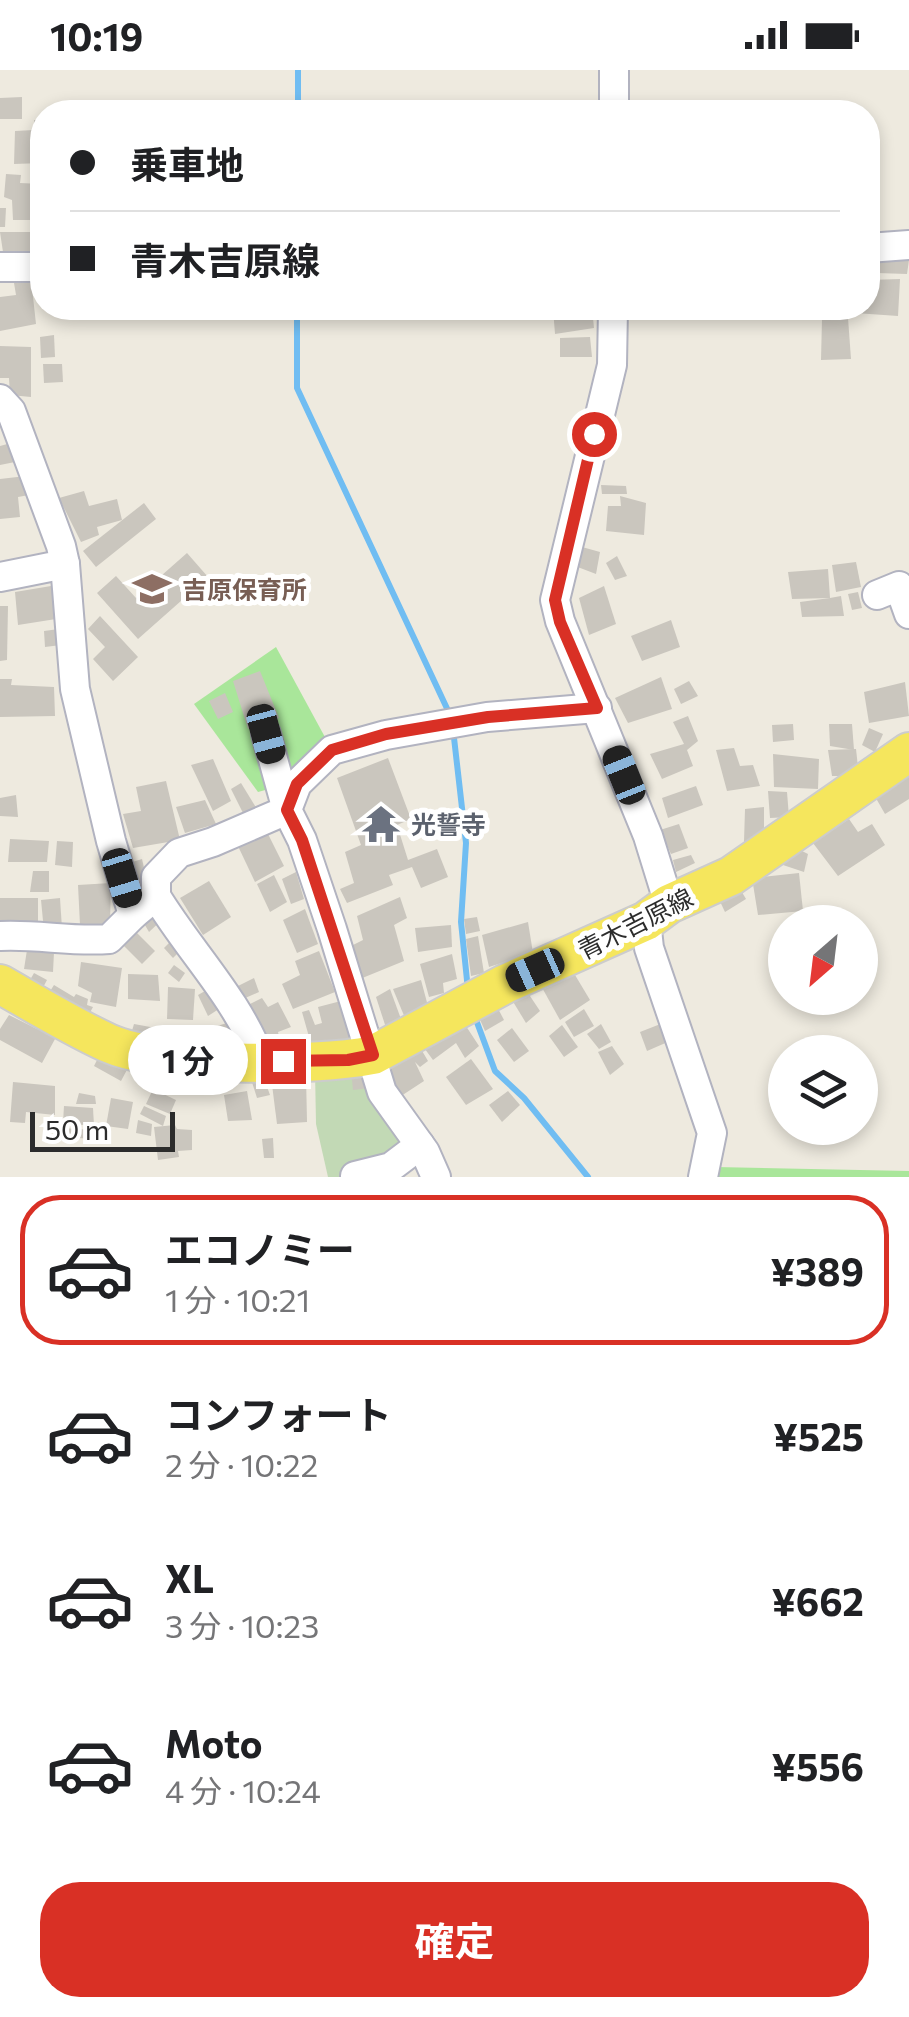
<!DOCTYPE html>
<html lang="ja">
<meta charset="utf-8">
<style>
body{margin:0;font-family:Commissioner,"Noto Sans JP",sans-serif;background:#f6f6f6;color:#202124;height:100vh;display:flex;flex-direction:column;font-size:38px;white-space:nowrap}
*{box-sizing:border-box;margin:0}
p{font-size:32px;color:#757577}
.icon{flex:none;width:55px;height:55px;fill:none;stroke:currentColor;stroke-width:2;stroke-linecap:round;stroke-linejoin:round}
.map{position:relative;height:1107px;overflow:hidden}
.drawer{display:flex;flex-direction:column;background:#fff;flex:1}
.drawer>*{flex:none}
.banner{position:absolute;left:30px;top:30px;width:850px;height:220px;border-radius:40px;box-shadow:0 5px 15px #0003;display:grid;align-content:center;height:220px;padding:0 40px;background:#fff}
.needle{width:65px;rotate:208deg}
.buttons{position:absolute;left:768px;top:835px;display:grid;gap:20px}
.buttons a{display:grid;place-items:center;width:110px;height:110px;border-radius:50%;background:#fff;box-shadow:0 5px 15px #0003;font-size:50px}
.scale{position:absolute;left:30px;bottom:25px;width:145px;box-sizing:border-box;padding-left:10px;border:5px solid #2c2c2c;border-top:0;font-size:28px;line-height:35px;white-space:nowrap;color:#2c2c2c;-webkit-text-stroke:8px #fff;paint-order:stroke}
.end{position:absolute;width:45px;height:45px;margin:-22px;border:12px solid #d93025;background:#fff;box-shadow:0 0 0 5px #fff}
.from{border-radius:50%}
.bubble{position:absolute;height:70px;border-radius:35px;background:#fff;box-shadow:0 5px 15px #0003;font-size:32px;font-weight:700;line-height:70px;text-align:center}
.car{position:absolute;width:30px;height:60px;margin:-30px -15px;border-radius:12px;box-shadow:0 0 8px 2px #0007;background:linear-gradient(#222 24%,#8ab4d8 0 40%,#222 0 76%,#8ab4d8 0 86%,#222 0)}
.banner b{display:flex;align-items:center;gap:35px;height:95px;font-size:38px}
.banner b+b{border-top:2px solid #e0e0e0}
.banner i{width:25px;height:25px;background:#202124}
ul{padding:18px 0 0;list-style:none}
li{display:flex;align-items:center;gap:30px;height:150px;margin:0 20px 15px;padding:0 20px;border:5px solid transparent;border-radius:40px}
li div{flex:1}
li b{display:block;font-size:38px}
li em{font-style:normal;font-weight:700}
li.selected{border-color:#d93025}
li>.icon{width:90px;height:90px;stroke-width:1.5}
.primary-button{display:flex;gap:20px;margin-top:auto;padding:20px 40px}
.primary-button a{flex:1;height:115px;border-radius:40px;background:#d93025;color:#fff;font-size:40px;font-weight:700;line-height:115px;text-align:center}
.status{display:flex;justify-content:space-between;align-items:center;height:70px;padding:0 50px;background:#fff;direction:ltr}
.status svg{height:28px;fill:currentColor}
.map>svg:first-child{display:block}
</style>
<div class="status"><b>10:19</b><svg viewBox="0 0 49 12"><path d="M0 12V9h3v3zM5 12V6h3v6zM10 12V3h3v9zM15 12V0h3v12zM26 1h20v11H26zM47 4h2v5h-2z"/></svg></div>
<div class="map">
<svg width="909" height="1107" viewBox="0 0 909 1107">
<rect width="100%" height="100%" fill="#eeeadf"/>
<!-- green -->
<g fill="#a9e69a">
<path d="M276 577 326 669 291 713 258 722 194 634Z"/>
<path d="M715 1097 909 1101V1107H713Z"/>
</g>
<!-- cemetery -->
<path fill="#c2d9b5" d="M369 995 409 1074 355 1107H328L316 1054 315 1000Z"/>
<g fill="none" stroke-linecap="round" stroke-linejoin="round">
<!-- stream -->
<g stroke="#70bdf2" stroke-width="6">
<path d="M298 0V42"/>
<path d="M297 238V318L451 647"/>
<path d="M453 659 466 773 461 852 468 920"/>
<path d="M475 947 495 1001 524 1028 588 1107"/>
</g>
</g>
<!-- building -->
<g fill="#cac6be">
<path d="M22 27V49H0V28Z"/>
<path d="M34 50H42V93L14 94 15 61 34 60Z"/>
<path d="M6 104 21 105 20 113 42 114V150H13L12 130 4 127Z"/>
<path d="M0 138H6L5 157H0Z"/>
<path d="M0 162H40L39 182H3Z"/>
<path d="M878 188 909 190 907 204 877 203Z"/>
<path d="M31 209 36 254 0 261V227L16 225 14 213Z"/>
<path d="M900 209 898 246 855 243V238H868V210Z"/>
<path d="M553 238H592L594 258 555 264Z"/>
<path d="M848 248 851 289 821 290 822 249Z"/>
<path d="M54 265 55 287 41 288 40 267Z"/>
<path d="M590 267 592 287H560V268Z"/>
<path d="M0 276 31 277V327L10 325 9 308H0Z"/>
<path d="M43 294H62L63 312 44 313Z"/>
<path d="M11 373 15 392 0 395V376Z"/>
<path d="M26 406 29 425 18 427 20 447 0 449V409Z"/>
<path d="M601 415 626 416 627 424H602Z"/>
<path d="M84 421 89 436 117 429 122 450 97 457 99 465 81 472 59 428Z"/>
<path d="M620 426 646 433 644 465 606 461 608 436H621Z"/>
<path d="M144 433 156 449 96 497 83 481Z"/>
<path d="M582 477 600 482 596 504 575 496Z"/>
<path d="M187 483 208 507 138 569 97 523 116 506 136 528Z"/>
<path d="M617 486 627 506 615 510 606 493Z"/>
<path d="M856 492 861 517 836 522 832 495Z"/>
<path d="M828 499 830 528 841 526 844 546 802 547 800 532 830 528 792 529 788 502Z"/>
<path d="M51 516 56 549 18 555 15 522Z"/>
<path d="M604 516 616 554 589 565 579 528Z"/>
<path d="M858 522 862 538 852 540 848 524Z"/>
<path d="M0 536H8L7 590 0 591Z"/>
<path d="M100 546 138 587 113 611 93 589 105 577 88 559Z"/>
<path d="M671 550 680 577 642 591 631 566Z"/>
<path d="M59 559 61 575 45 577 44 561Z"/>
<path d="M260 601 279 648 248 659 233 611Z"/>
<path d="M661 607 672 639 628 653 615 628Z"/>
<path d="M0 609H12L11 615 54 617 55 646 0 647Z"/>
<path d="M689 611 698 626 681 634 674 619Z"/>
<path d="M905 612 909 646 869 653 864 622Z"/>
<path d="M225 623 233 642 218 649 209 631Z"/>
<path d="M688 646 698 671 687 680 693 696 662 709 650 684 684 674 673 652Z"/>
<path d="M793 654 794 670 773 672 772 655Z"/>
<path d="M829 654H852L854 680 830 676Z"/>
<path d="M869 658 883 664 875 682 862 675Z"/>
<path d="M734 678 740 696 753 695 760 716 727 721 716 680Z"/>
<path d="M856 679 859 706H832L828 680Z"/>
<path d="M773 684 819 689 818 719 774 717Z"/>
<path d="M388 688 411 749 397 755 408 790 437 779 448 807 421 818 412 797 389 805 393 815 347 833 340 819 354 813 345 782 361 775 337 708Z"/>
<path d="M213 689 231 731 213 741 191 695Z"/>
<path d="M909 702V729L885 744 873 723Z"/>
<path d="M166 711 180 770 133 778 123 744 141 741 136 717Z"/>
<path d="M241 713 257 739 245 747 231 719Z"/>
<path d="M696 716 703 735 668 748 662 728Z"/>
<path d="M768 721 787 722 789 747 770 748Z"/>
<path d="M16 725 18 747 0 746V728Z"/>
<path d="M205 730 216 754 185 763 176 737Z"/>
<path d="M764 737V767L744 772 745 739Z"/>
<path d="M849 749 858 762 872 754 885 775 838 806 813 773Z"/>
<path d="M679 754 688 778 671 784 660 760Z"/>
<path d="M266 760 284 796 255 812 237 774Z"/>
<path d="M10 769 49 771 47 792H8Z"/>
<path d="M57 771 73 772 72 797 55 795Z"/>
<path d="M790 775 808 784 804 802 783 795Z"/>
<path d="M691 785 695 793 676 802 673 790Z"/>
<path d="M142 789 149 819 139 820 129 793Z"/>
<path d="M33 801H49V822H30Z"/>
<path d="M296 802 304 829 291 834 282 809Z"/>
<path d="M799 803 803 841 758 845 752 808Z"/>
<path d="M274 805 287 832 270 842 257 814Z"/>
<path d="M209 811 231 847 203 865 180 828Z"/>
<path d="M736 812 746 829 725 842 717 825Z"/>
<path d="M111 813 110 854 80 855 78 815Z"/>
<path d="M400 827 407 848 394 855 404 891 355 911 345 879 363 870 357 846Z"/>
<path d="M0 828H38V857L0 859Z"/>
<path d="M60 828 62 859 44 861 41 830Z"/>
<path d="M157 839 163 849 149 862 142 850Z"/>
<path d="M305 839 318 874 297 883 283 850Z"/>
<path d="M477 847 480 861 466 864 464 849Z"/>
<path d="M528 852 533 883 489 897 482 865Z"/>
<path d="M451 855 452 877 418 882 415 858Z"/>
<path d="M136 862 155 881 142 894 123 875Z"/>
<path d="M176 866 185 876 173 888 164 878Z"/>
<path d="M478 866 484 903 471 906 466 869Z"/>
<path d="M27 880 54 882 53 902 24 899Z"/>
<path d="M319 881 335 922 293 939 282 914 300 905 295 891Z"/>
<path d="M452 884 457 909 443 913 444 923 429 927 420 894Z"/>
<path d="M81 892 122 898 116 937 90 932 92 923 78 916Z"/>
<path d="M174 895 185 903 179 912 168 903Z"/>
<path d="M569 895 590 930 560 950 540 914Z"/>
<path d="M34 903 47 910 40 923 26 917Z"/>
<path d="M128 904 158 905 160 931 128 929Z"/>
<path d="M254 908 259 922 243 929 238 916Z"/>
<path d="M421 910 429 940 405 948 393 919Z"/>
<path d="M54 915 74 927 76 924 88 929 87 935 93 937 86 950 47 926Z"/>
<path d="M168 917 195 919 193 950 167 949Z"/>
<path d="M212 917 222 937 208 946 198 925Z"/>
<path d="M390 919 405 960 389 967 376 927Z"/>
<path d="M526 920 540 941 526 953 512 930Z"/>
<path d="M262 928 268 937 278 932 291 957 278 962 280 971 267 975 246 936Z"/>
<path d="M493 929 504 950 485 961 475 938Z"/>
<path d="M341 931 354 967 313 981 302 942 309 940 315 955 322 953 318 937Z"/>
<path d="M584 939 594 956 574 967 565 952Z"/>
<path d="M9 945 37 959 41 950 61 958 42 993 0 970V959Z"/>
<path d="M460 947 479 976 465 988 456 973 433 990 422 975Z"/>
<path d="M230 952 240 974 218 982 208 959Z"/>
<path d="M663 953 670 971 647 981 640 962Z"/>
<path d="M134 954 172 961 166 979 129 971Z"/>
<path d="M601 954 611 972 599 979 587 964Z"/>
<path d="M562 955 578 977 564 987 549 966Z"/>
<path d="M512 958 529 981 514 992 497 970Z"/>
<path d="M177 962 193 964 192 980 175 976Z"/>
<path d="M418 974 428 991 420 997 415 992 424 1011 398 1028 384 992Z"/>
<path d="M612 976 624 994 610 1005 598 982Z"/>
<path d="M102 980 129 996 121 1011 94 996Z"/>
<path d="M471 989 493 1019 466 1035 446 1007Z"/>
<path d="M367 997 369 1018 353 1020 351 999Z"/>
<path d="M164 999 179 1000 178 1022 161 1017Z"/>
<path d="M262 1003 270 1025 257 1028 250 1006Z"/>
<path d="M306 1005 307 1052 277 1054 271 1007Z"/>
<path d="M13 1012 55 1016V1045L26 1042 25 1053 10 1052Z"/>
<path d="M153 1019 176 1030 170 1044 146 1034Z"/>
<path d="M247 1021 252 1050 228 1051 224 1025Z"/>
<path d="M508 1021 520 1035 502 1052 489 1035Z"/>
<path d="M79 1023 95 1026 96 1034H76Z"/>
<path d="M111 1028 133 1032 128 1059 106 1056Z"/>
<path d="M64 1036 93 1038 94 1056 63 1053Z"/>
<path d="M144 1036 166 1046 163 1056 140 1044Z"/>
<path d="M138 1050 152 1054 151 1066 136 1063Z"/>
<path d="M175 1055 177 1059 192 1060V1080L178 1081 179 1087 158 1090 154 1057Z"/>
<path d="M62 1058 94 1060 95 1069 60 1067Z"/>
<path d="M273 1068 274 1088H264L262 1069Z"/>
</g>
<g fill="none" stroke-linecap="round" stroke-linejoin="round">
<!-- minor casing -->
<g stroke="#b2b3c0" stroke-width="32">
<g id="minor">
<path d="M614 0V42"/>
<path d="M868 178 909 175"/>
<path d="M0 197H42"/>
<path d="M613 238 612 295 555 530 560 551 648 766 669 834"/>
<path d="M0 329 11 341 61 476 65 494 0 507"/>
<path d="M65 494 75 619 111 771 133 845 156 826V807L179 783 213 772 287 740 266 664"/>
<path d="M877 525 899 516 909 544"/>
<path d="M156 826C190 882 238 929 261 991"/>
<path d="M646 851 649 878 712 1063 703 1107"/>
<path d="M0 866C37 864 72 872 109 869L133 845"/>
<path d="M355 1106 391 1097 420 1075"/>
<path d="M436 1107 425 1082 382 1022 332 859 302 770 287 740 297 714 332 680 386 665 487 647 597 638"/>
</g>
</g>
<!-- major casing -->
<g stroke="#ccc" stroke-width="42">
<path id="major" d="M0 914C35 934 71 956 108 973 162 997 314 997 373 985L505 914 646 851 669 834 731 806 909 682"/>
</g>
<!-- minor -->
<use href="#minor" stroke="#fff" stroke-width="28"/>
<!-- major -->
<use href="#major" stroke="#f5e65d" stroke-width="38"/>
</g>
<g fill="none" stroke-linecap="round" stroke-linejoin="round">
<!-- route -->
<path stroke="#d93025" stroke-width="12" d="M283 991 348 990 373 985 302 770 287 740 297 714 332 680 386 664 488 647 597 638 560 552 555 530 594 364"/>
</g>
<!-- icons -->
<defs>
<g id="school-bare" transform="scale(3)"><path d="M0-5L7-2L0 1L-7-2ZM-4 1L0 2.5L4 1V4Q0 6-4 4Z" fill="#8d6e63" stroke="#fff" stroke-width="2.5" paint-order="stroke"/></g>
<g id="temple-bare" transform="scale(3)"><path d="M0-6L5-2H3V0L6.5 2.5H4V6H1.5V3h-3V6H-4V2.5H-6.5L-3 0V-2H-5Z" fill="#6b7280" stroke="#fff" stroke-width="2.5" paint-order="stroke"/></g>
</defs>
<g fill-rule="evenodd">
<use href="#school-bare" x="152" y="519"/>
<use href="#temple-bare" x="381" y="754"/>
</g>
<g text-anchor="middle" dominant-baseline="central" stroke-width="10" stroke-linejoin="round" paint-order="stroke">
<!-- education labels -->
<g font-size="25" font-weight="bold" fill="#785e54" stroke="#fff" text-anchor="start">
<text x="182" y="519">吉原保育所</text>
</g>
<!-- worship labels -->
<g font-size="25" font-weight="bold" fill="#5b616d" stroke="#fff" text-anchor="start">
<text x="411" y="754">光誓寺</text>
</g>
<!-- street labels -->
<g font-size="25" fill="#2c2c2c" stroke="#fff">
<text transform="translate(635 853) rotate(-27)">青木吉原線</text>
</g>
</g>
</svg>
<div class="buttons">
<a><svg class="needle" viewBox="-14 -14 28 28"><path d="M0-13l5 13h-10z" fill="#e53935"/><path d="M0 13l5-13h-10z" fill="#757577"/></svg></a>
<a><svg class="icon" aria-label="layers" viewBox="0 0 24 24"><path d="M12 4l9 5-9 5-9-5zM3 14l9 5 9-5"/></svg></a>
</div>
<div class="scale">50 m</div>
<i class="end from" style="left:594px;top:364px"></i>
<i class="end" style="left:283px;top:991px"></i>
<div class="bubble" style="left:128px;top:955px;width:120px">1 分</div>
<i class="car" style="left:266px;top:664px;rotate:165deg"></i>
<i class="car" style="left:624px;top:705px;rotate:338deg"></i>
<i class="car" style="left:122px;top:808px;rotate:163deg"></i>
<i class="car" style="left:535px;top:900px;rotate:246deg"></i>
<div class="banner">
<b><i class="from"></i>乗車地</b>
<b><i></i>青木吉原線</b>
</div>
</div>
<section class="drawer">
<ul>
<li class="selected"><svg class="icon" aria-label="car" viewBox="0 0 24 24"><path d="M5 17H2v-5l4-1 3-4h7l3 4 3 1v5h-3M9 17h6M6 11h13"/><circle cx="7" cy="17" r="2"/><circle cx="17" cy="17" r="2"/></svg><div><b>エコノミー</b><p>1 分 · 10:21</p></div><em>¥389</em></li>
<li><svg class="icon" aria-label="car" viewBox="0 0 24 24"><path d="M5 17H2v-5l4-1 3-4h7l3 4 3 1v5h-3M9 17h6M6 11h13"/><circle cx="7" cy="17" r="2"/><circle cx="17" cy="17" r="2"/></svg><div><b>コンフォート</b><p>2 分 · 10:22</p></div><em>¥525</em></li>
<li><svg class="icon" aria-label="car" viewBox="0 0 24 24"><path d="M5 17H2v-5l4-1 3-4h7l3 4 3 1v5h-3M9 17h6M6 11h13"/><circle cx="7" cy="17" r="2"/><circle cx="17" cy="17" r="2"/></svg><div><b>XL</b><p>3 分 · 10:23</p></div><em>¥662</em></li>
<li><svg class="icon" aria-label="car" viewBox="0 0 24 24"><path d="M5 17H2v-5l4-1 3-4h7l3 4 3 1v5h-3M9 17h6M6 11h13"/><circle cx="7" cy="17" r="2"/><circle cx="17" cy="17" r="2"/></svg><div><b>Moto</b><p>4 分 · 10:24</p></div><em>¥556</em></li>
</ul>
<div class="primary-button"><a>確定</a></div>
</section>
